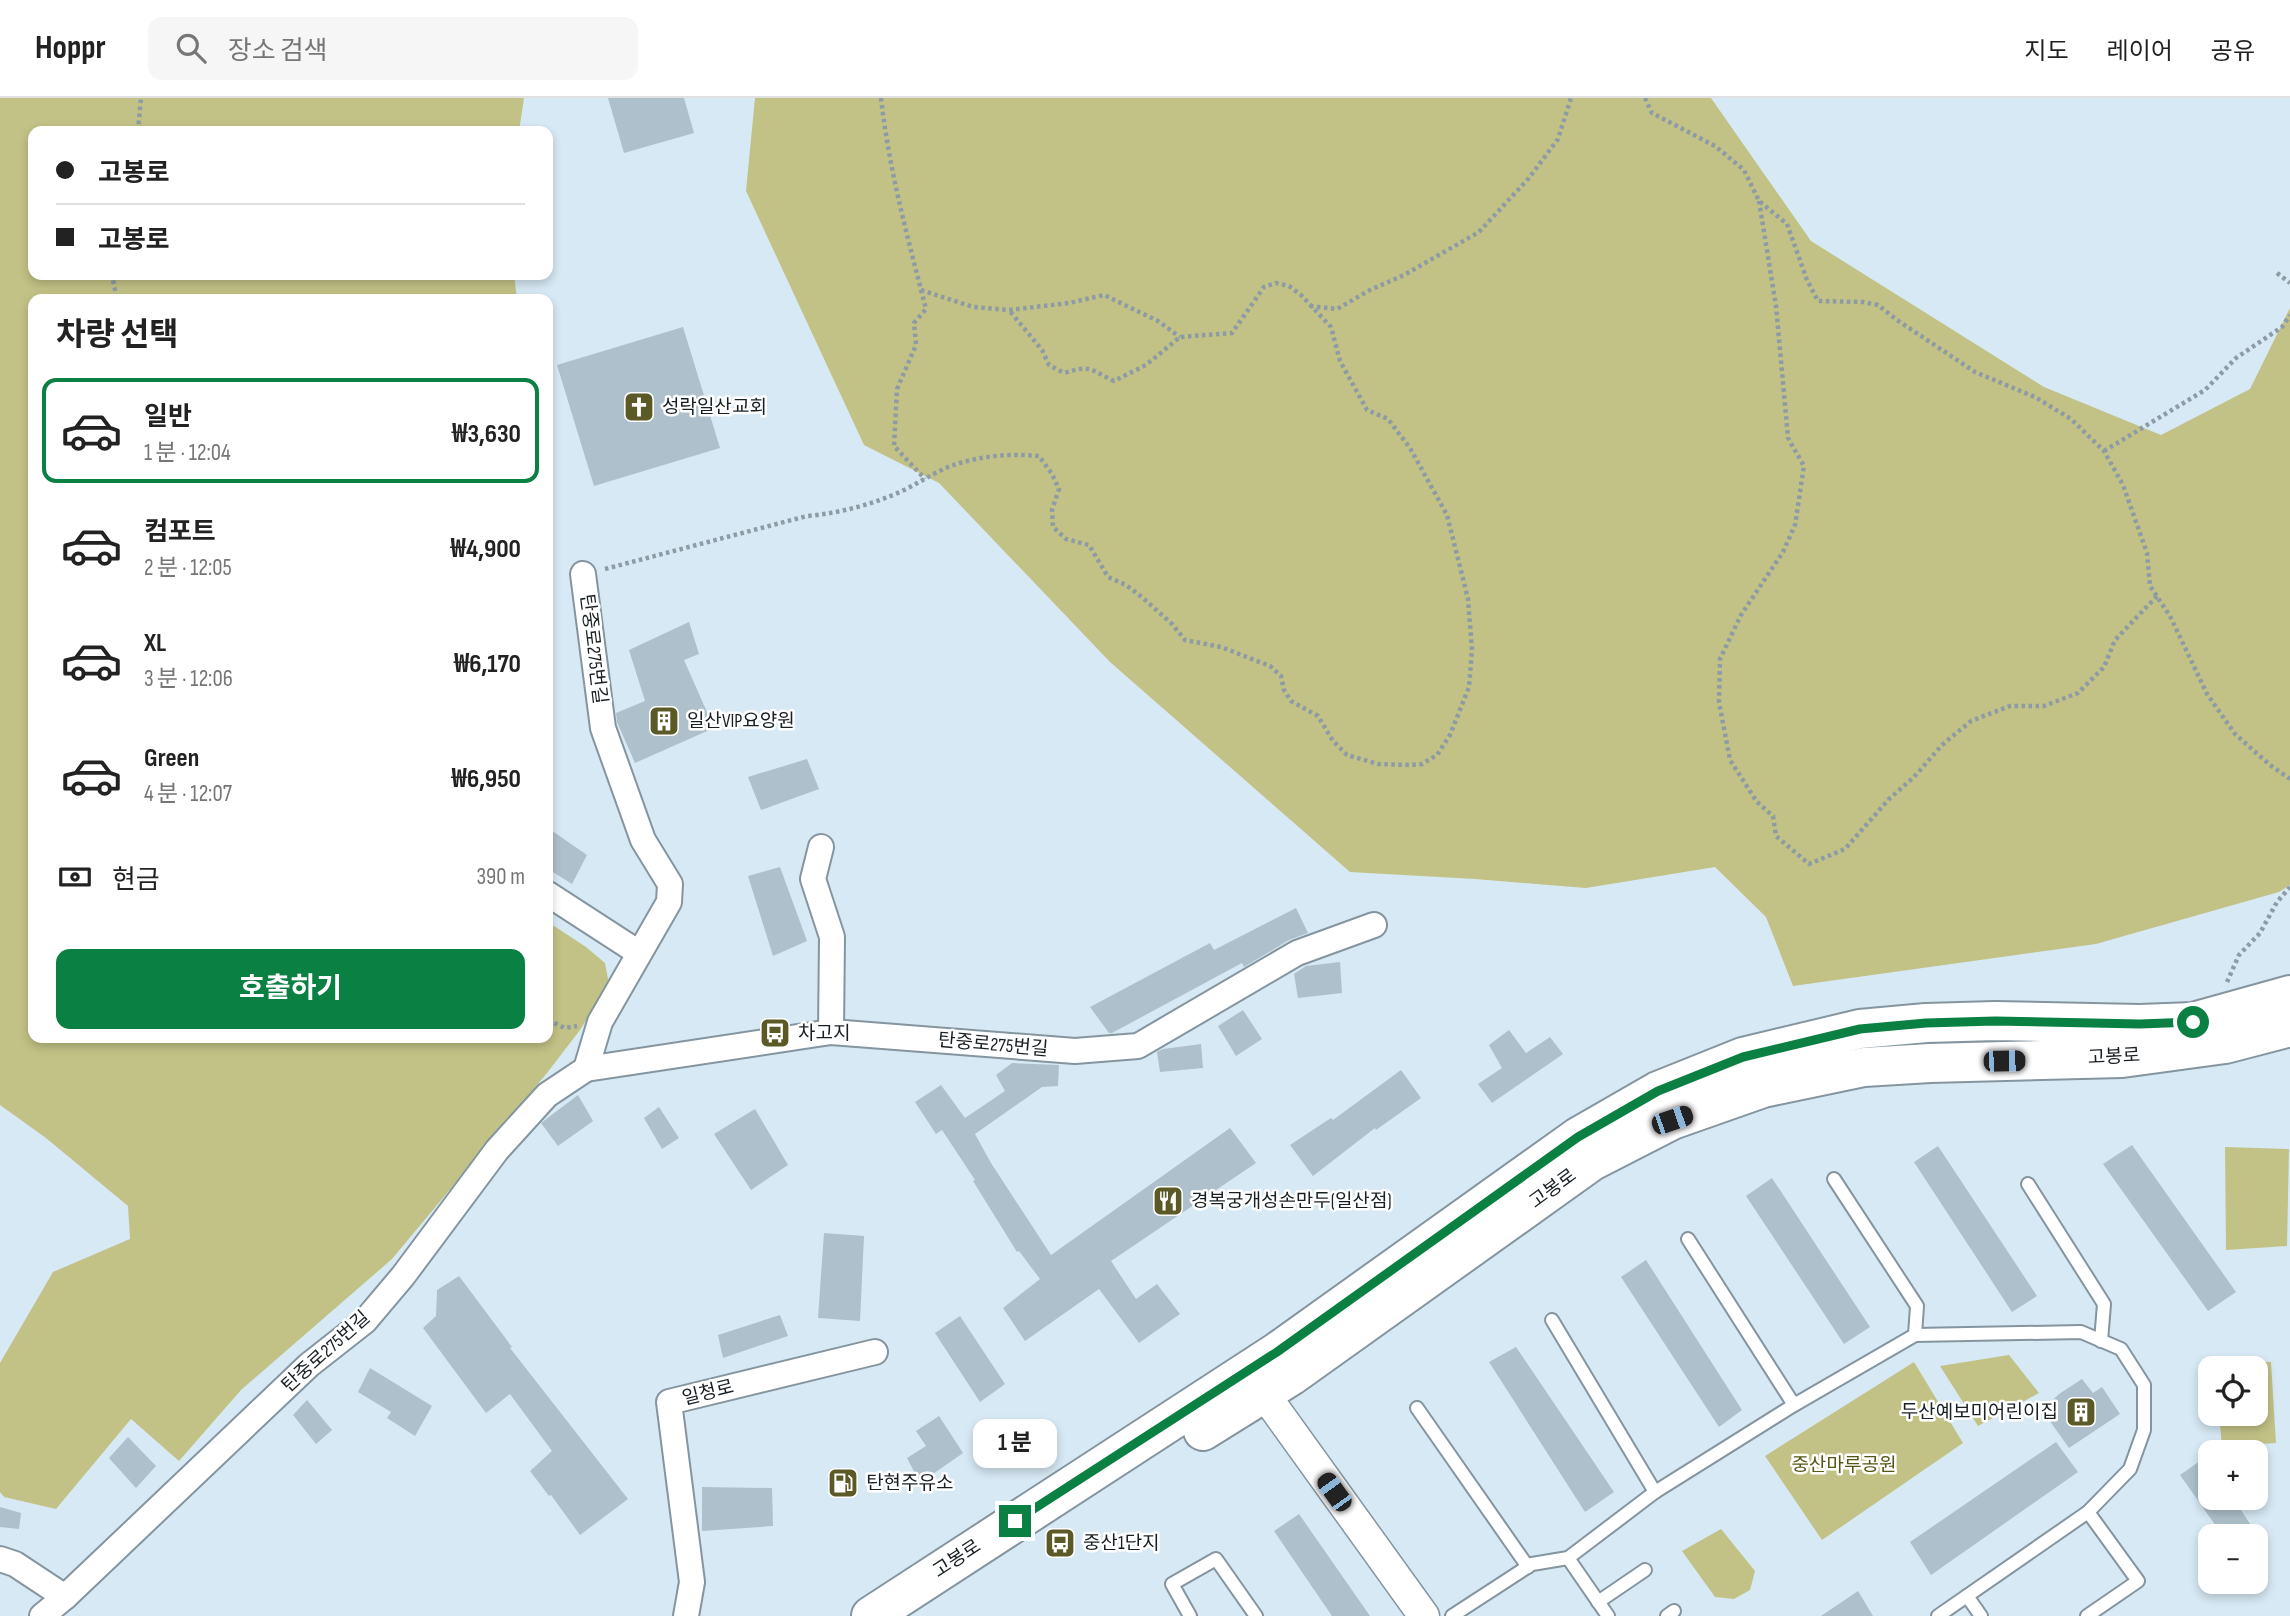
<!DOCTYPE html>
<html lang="ko">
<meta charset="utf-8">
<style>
body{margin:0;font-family:"Sofia Sans Condensed","Noto Sans KR",sans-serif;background:#f6f6f6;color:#222;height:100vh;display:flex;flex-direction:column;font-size:26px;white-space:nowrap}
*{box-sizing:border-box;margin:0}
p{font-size:23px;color:#767676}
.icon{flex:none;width:38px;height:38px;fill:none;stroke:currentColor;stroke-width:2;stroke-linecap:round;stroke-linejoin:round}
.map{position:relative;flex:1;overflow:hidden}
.details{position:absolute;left:28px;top:196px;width:525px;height:749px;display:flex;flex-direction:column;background:#fff;border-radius:14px;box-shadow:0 4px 10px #0003}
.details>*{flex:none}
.guide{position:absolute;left:28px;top:28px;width:525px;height:154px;border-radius:14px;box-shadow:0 4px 10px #0003;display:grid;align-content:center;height:154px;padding:0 28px;background:#fff}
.buttons{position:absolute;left:2198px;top:1258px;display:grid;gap:14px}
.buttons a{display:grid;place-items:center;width:70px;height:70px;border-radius:14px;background:#fff;box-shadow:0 4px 10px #0003;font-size:35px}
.end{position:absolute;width:32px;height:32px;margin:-16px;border:9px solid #0b8043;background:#fff;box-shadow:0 0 0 4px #fff}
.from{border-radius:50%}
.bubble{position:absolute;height:49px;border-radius:14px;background:#fff;box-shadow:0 4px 10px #0003;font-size:23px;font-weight:700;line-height:49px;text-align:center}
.car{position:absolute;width:21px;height:42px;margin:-21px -10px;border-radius:9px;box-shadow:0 0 5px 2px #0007;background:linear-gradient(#222 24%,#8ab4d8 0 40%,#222 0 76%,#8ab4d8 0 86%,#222 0)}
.guide b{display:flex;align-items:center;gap:24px;height:66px;font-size:26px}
.guide b+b{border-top:2px solid #e0e0e0}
.guide i{width:18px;height:18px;background:#222}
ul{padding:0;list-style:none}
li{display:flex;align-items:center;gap:21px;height:105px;margin:0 14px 10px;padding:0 14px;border:4px solid transparent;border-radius:14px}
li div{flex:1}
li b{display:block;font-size:26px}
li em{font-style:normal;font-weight:700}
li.current{border-color:#0b8043}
li>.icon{width:63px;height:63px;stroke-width:1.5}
h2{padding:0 28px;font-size:32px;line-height:84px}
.pay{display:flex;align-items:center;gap:18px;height:77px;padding:0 28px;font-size:26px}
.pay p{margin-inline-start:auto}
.primary-button{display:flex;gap:14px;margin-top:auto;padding:14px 28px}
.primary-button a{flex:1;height:80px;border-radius:14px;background:#0b8043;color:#fff;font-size:28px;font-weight:700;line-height:80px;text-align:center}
header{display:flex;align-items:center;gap:42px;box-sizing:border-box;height:98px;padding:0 35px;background:#fff;border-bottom:2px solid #e0e0e0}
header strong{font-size:33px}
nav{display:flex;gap:38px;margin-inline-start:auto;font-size:24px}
.search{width:490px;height:63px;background:#f6f6f6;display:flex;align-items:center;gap:18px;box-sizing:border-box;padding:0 24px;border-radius:14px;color:#767676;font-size:26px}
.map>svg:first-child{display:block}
</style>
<header>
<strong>Hoppr</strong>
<div class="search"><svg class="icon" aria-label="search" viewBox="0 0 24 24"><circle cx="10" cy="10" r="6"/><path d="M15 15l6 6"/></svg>장소 검색</div>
<nav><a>지도</a><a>레이어</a><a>공유</a></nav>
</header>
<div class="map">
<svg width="2290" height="1518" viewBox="0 0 2290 1518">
<rect width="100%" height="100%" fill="#d7e9f5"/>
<!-- green -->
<g fill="#c2c286">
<path d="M0 0H524L519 33H33V177H514L517 201H33V940H548V824L586 849 605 865 609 886 580 932 547 975 392 1161 241 1292 179 1363 131 1321 56 1411 4 1399 0 1394V1265L53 1174 130 1141 128 1108 46 1040 0 1007Z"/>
<path d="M755 0H1711L1811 143 2044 289 2161 337 2250 291 2290 210V787L2279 794 2096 846 1793 888 1766 819 1715 769 1586 790 1475 781 1350 774 1110 564 939 385 864 347 746 93Z"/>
<path d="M2225 1049 2289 1051 2287 1148 2226 1152Z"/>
<path d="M2009 1257 2039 1295 1978 1328 1940 1268Z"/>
<path d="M2215 1262 2271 1264 2276 1345 2222 1348 2219 1316H2256V1270H2215Z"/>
<path d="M1914 1264 1963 1345 1822 1442 1765 1358Z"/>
<path d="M1721 1431 1755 1473 1750 1492 1734 1501 1715 1499 1682 1453Z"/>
</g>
<!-- building -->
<g fill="#aec0cb">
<path d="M608 0H684L694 35 624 55Z"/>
<path d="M683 229 720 350 594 388 557 267Z"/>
<path d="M689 524 699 556 684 562 714 630 635 665 617 624 616 615 645 603 629 552Z"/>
<path d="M807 661 819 691 761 712 748 679Z"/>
<path d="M548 730 587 757 572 786 548 771Z"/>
<path d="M780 769 807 843 773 858 748 778Z"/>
<path d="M1296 810 1308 835 1289 842 1244 869 1242 865 1112 935H1109L1090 909 1210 845 1214 852Z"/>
<path d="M1340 864 1342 895 1298 900 1294 876 1306 868Z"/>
<path d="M1243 912 1262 941 1236 958 1218 928Z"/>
<path d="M1509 932 1526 955 1550 939 1563 956 1492 1005 1478 986 1502 970 1489 947Z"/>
<path d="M1201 946 1203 970 1160 974 1157 954 1163 951Z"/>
<path d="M1012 965 1059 967 1058 988 1042 989 975 1036 991 1065 1051 1157 1230 1030 1256 1065 1111 1163 1136 1201 1157 1186 1180 1216 1139 1245 1099 1191 1025 1243 1003 1210 1040 1181 1019 1153 1017 1154 973 1083 975 1082 942 1032 936 1036 915 1004 941 987 965 1020 1005 993 996 977Z"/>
<path d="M1401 972 1421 1000 1376 1032 1375 1030 1313 1078 1290 1047 1331 1020 1333 1022Z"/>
<path d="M578 997 593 1023 558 1048 541 1025Z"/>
<path d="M659 1009 679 1040 662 1051 644 1020Z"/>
<path d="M755 1011 788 1067 751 1092 714 1036Z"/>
<path d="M2132 1047 2236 1194 2208 1213 2103 1066Z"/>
<path d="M1938 1048 2037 1198 2012 1214 1914 1064Z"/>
<path d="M1772 1080 1870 1229 1844 1246 1746 1098Z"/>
<path d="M824 1135 864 1138 860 1223 818 1220Z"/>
<path d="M1646 1162 1742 1312 1719 1329 1621 1179Z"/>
<path d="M459 1178 512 1249 510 1250 628 1401 580 1437 551 1397 549 1398 530 1373 552 1353 510 1296 486 1315 423 1230 436 1218 437 1192Z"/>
<path d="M780 1217 788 1238 723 1260 718 1237Z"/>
<path d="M960 1218 1005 1286 980 1304 935 1235Z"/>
<path d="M1516 1249 1614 1394 1585 1414 1489 1264Z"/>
<path d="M370 1270 432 1308 415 1338 387 1320 391 1314 358 1294Z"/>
<path d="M2082 1281 2093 1295 2102 1289 2120 1316 2069 1350 2042 1312 2059 1296Z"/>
<path d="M307 1302 332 1332 316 1346 293 1317Z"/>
<path d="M939 1318 963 1355 920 1385 907 1360 926 1348 916 1333Z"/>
<path d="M128 1339 156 1368 136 1390 109 1360Z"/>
<path d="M2056 1344 2078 1374 1931 1477 1910 1444Z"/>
<path d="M2210 1356V1400H2233L2258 1438H2223L2180 1377Z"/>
<path d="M702 1389 772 1390 773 1428 702 1433Z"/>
<path d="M0 1409 21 1415 19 1431 0 1429Z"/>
<path d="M1299 1416 1370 1518H1332L1274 1433Z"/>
<path d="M1858 1493 1873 1518H1821Z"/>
</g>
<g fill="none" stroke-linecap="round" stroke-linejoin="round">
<!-- service casing -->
<g stroke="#8495a0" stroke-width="16">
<g id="service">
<path d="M1834 1081 1917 1208 1915 1237"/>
<path d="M2028 1086 2104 1206 2101 1243"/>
<path d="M1688 1141 1794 1307"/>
<path d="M1552 1222 1655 1394"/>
<path d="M1417 1310 1528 1469"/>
<path d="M1568 1460 1608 1518"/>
<path d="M1967 1498 1981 1518"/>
<path d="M1598 1504 1645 1472"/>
<path d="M1190 1518 1172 1486 1216 1461 1256 1518"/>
<path d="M1452 1518 1532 1466 1568 1460 1655 1394 1794 1307 1915 1237 2081 1234 2121 1251 2144 1287V1332L2130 1371 2088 1414 1938 1518"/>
<path d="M1667 1518 1674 1513"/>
<path d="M2087 1518 2138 1483 2088 1414"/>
</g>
</g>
<!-- minor casing -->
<g stroke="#8495a0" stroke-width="28">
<g id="minor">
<path d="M821 749 813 781 832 839 831 934"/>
<path d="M548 796 639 855"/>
<path d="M586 971 831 934 1075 953 1138 948 1297 855 1374 827"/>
<path d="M0 1461 15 1466 65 1499"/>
<path d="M42 1518 65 1499 309 1267 365 1223 403 1178 497 1052 547 997 586 971 600 924 669 804 670 786 643 742 603 630 583 476"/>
<path d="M686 1518 692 1484 669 1304 875 1254"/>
</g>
</g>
<!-- tertiary casing -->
<g stroke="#8495a0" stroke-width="33">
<path id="tertiary" d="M1252 1279 1424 1518"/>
</g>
<!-- primary casing -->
<g stroke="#8495a0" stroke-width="42">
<g id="primary">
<path d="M1203 1333 1291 1278 1592 1063 1672 1022 1763 990 1864 969 1930 965 2122 960 2225 946 2290 929"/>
<path d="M871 1518 1277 1254 1578 1039 1658 993 1743 959 1860 931 1926 925 1995 923 2140 926 2193 924 2290 897"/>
</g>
</g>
<!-- path -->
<g stroke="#8d9ba4" stroke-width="4.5" stroke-dasharray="3.5 3.5" stroke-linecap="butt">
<path d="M881 0C889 72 908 141 926 211L914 225 916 247 897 291 894 348 925 381"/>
<path d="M1645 0 1652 15 1715 48 1744 72 1759 103 1787 126 1807 182 1818 203 1863 204 1878 207 1897 222 1975 274 2035 299 2071 321 2104 353 2123 387 2147 455 2150 488 2170 518 2207 596 2235 636 2270 667 2290 681"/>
<path d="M138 33 141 0"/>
<path d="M1759 103 1776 208 1788 340 1804 368 1795 427 1783 454 1741 517 1720 561 1719 604 1730 662 1757 704 1773 718 1776 738 1809 766 1845 751 1889 701 1914 679 1942 647 1971 623 2010 608H2044L2078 595 2104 569 2115 542 2158 497"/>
<path d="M2277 175 2290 185"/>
<path d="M109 177 113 182 117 201"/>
<path d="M921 192 973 209 1009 212 1069 205 1104 197 1158 223 1180 239"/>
<path d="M1310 208 1337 211 1370 192 1404 177 1479 134 1529 80 1558 41 1571 0"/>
<path d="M2104 353 2205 292 2236 260 2282 229 2290 217"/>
<path d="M605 471 807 418C840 415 870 407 900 394 917 386 932 376 948 369 977 358 1009 355 1039 358L1052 376 1059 391 1052 412 1053 429 1066 441 1089 447 1108 479 1126 487 1143 500 1172 526 1185 542 1221 549 1270 568 1281 578 1284 592 1291 603 1318 618 1333 643 1347 657 1378 666 1410 667 1422 666 1437 657 1450 637 1469 589 1472 552 1468 501 1447 417 1410 350 1388 321 1367 312 1340 263 1331 229 1301 197 1289 188 1276 185 1264 189 1232 235 1180 239 1146 267 1114 283C1090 272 1093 266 1064 275L1049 267 1042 252 1009 212"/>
<path d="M2227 884 2239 857 2260 835 2277 804 2290 789"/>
<path d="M548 922 565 930 577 928"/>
</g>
<!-- service -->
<use href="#service" stroke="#fff" stroke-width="12"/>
<!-- minor -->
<use href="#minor" stroke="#fff" stroke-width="24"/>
<!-- tertiary -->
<use href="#tertiary" stroke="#fff" stroke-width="30"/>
<!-- primary -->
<use href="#primary" stroke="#fff" stroke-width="38"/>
</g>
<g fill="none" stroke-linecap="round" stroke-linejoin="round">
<!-- route -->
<path stroke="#0b8043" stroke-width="9" d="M1015 1423 1277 1254 1578 1039 1658 993 1743 959 1860 931 1926 925 1995 923 2140 926 2193 924"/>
</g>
<!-- icons -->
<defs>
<g id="church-square" transform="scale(1.575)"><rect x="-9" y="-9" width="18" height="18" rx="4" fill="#5b5a27" stroke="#fff"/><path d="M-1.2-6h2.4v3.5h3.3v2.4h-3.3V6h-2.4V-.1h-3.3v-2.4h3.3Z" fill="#fff"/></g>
<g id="building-square" transform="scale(1.575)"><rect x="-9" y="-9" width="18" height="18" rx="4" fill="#5b5a27" stroke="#fff"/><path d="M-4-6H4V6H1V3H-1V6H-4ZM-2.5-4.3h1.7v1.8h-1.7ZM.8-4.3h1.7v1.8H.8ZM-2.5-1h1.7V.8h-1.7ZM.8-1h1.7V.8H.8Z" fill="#fff"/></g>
<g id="bus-square" transform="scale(1.575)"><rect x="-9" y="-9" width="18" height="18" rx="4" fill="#5b5a27" stroke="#fff"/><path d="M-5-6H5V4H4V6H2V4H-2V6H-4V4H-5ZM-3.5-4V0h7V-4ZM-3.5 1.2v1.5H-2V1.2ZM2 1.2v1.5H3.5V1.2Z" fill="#fff"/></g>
<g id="restaurant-square" transform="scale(1.575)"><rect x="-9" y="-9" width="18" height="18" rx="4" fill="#5b5a27" stroke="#fff"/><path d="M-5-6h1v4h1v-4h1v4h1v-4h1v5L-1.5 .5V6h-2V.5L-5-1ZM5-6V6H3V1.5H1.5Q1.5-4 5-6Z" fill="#fff"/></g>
<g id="fuel-square" transform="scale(1.575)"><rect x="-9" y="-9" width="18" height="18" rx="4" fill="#5b5a27" stroke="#fff"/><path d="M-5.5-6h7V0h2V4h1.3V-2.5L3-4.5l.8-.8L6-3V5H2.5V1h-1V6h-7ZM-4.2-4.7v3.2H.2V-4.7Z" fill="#fff"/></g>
</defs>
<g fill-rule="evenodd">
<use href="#church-square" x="639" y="309"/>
<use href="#building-square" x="664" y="623"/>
<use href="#bus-square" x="775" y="935"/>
<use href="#restaurant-square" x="1168" y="1103"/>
<use href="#building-square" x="2081" y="1314"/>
<use href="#fuel-square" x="843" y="1385"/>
<use href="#bus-square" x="1060" y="1445"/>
</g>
<g text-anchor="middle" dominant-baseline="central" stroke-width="5" stroke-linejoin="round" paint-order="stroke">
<!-- poi labels -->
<g font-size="19" fill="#192024" stroke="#fff" text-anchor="start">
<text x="662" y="309">성락일산교회</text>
<text x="687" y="623">일산VIP요양원</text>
<text x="798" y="935">차고지</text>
<text x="1191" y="1103">경복궁개성손만두(일산점)</text>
<text x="2058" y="1314" text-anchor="end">두산예보미어린이집</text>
<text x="866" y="1385">탄현주유소</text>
<text x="1083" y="1445">중산1단지</text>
</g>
<!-- street labels -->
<g font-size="19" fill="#192024" stroke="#fff">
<text transform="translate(593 551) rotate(83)">탄중로275번길</text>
<text transform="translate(993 947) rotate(5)">탄중로275번길</text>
<text transform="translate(2114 959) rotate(-3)">고봉로</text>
<text transform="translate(1553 1091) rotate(-36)">고봉로</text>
<text transform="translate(326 1254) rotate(-42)">탄중로275번길</text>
<text transform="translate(708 1295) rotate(-14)">일청로</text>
<text transform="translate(957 1461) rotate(-33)">고봉로</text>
</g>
<!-- park labels -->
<g font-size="19" fill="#575616" stroke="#fff">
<text x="1844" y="1367">중산마루공원</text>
</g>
</g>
</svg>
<div class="buttons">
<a><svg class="icon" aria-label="locate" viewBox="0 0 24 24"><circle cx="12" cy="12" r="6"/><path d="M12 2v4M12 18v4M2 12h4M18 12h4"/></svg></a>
<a>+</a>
<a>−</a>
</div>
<i class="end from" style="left:2193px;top:924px"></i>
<i class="end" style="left:1015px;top:1423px"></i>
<div class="bubble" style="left:973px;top:1321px;width:84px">1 분</div>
<i class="car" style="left:2004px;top:963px;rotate:89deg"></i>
<i class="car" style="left:1672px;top:1022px;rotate:71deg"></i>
<i class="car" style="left:1334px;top:1394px;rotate:324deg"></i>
<div class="guide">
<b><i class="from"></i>고봉로</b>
<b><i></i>고봉로</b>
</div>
<section class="details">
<h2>차량 선택</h2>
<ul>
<li class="current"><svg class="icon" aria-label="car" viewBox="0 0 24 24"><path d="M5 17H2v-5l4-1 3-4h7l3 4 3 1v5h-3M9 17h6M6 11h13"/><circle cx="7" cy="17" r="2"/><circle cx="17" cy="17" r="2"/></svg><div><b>일반</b><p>1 분 · 12:04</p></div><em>₩3,630</em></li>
<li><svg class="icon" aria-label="car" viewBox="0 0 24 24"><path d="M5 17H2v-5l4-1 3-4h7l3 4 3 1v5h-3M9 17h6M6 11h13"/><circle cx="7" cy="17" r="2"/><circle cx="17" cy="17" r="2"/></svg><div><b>컴포트</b><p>2 분 · 12:05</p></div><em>₩4,900</em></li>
<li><svg class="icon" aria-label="car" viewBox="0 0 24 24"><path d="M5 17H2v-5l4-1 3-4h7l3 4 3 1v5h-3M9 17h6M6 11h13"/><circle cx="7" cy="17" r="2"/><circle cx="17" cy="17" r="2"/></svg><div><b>XL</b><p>3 분 · 12:06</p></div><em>₩6,170</em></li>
<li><svg class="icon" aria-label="car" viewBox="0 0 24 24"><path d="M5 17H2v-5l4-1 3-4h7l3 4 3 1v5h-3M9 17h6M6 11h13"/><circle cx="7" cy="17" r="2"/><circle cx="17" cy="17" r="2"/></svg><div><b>Green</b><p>4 분 · 12:07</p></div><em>₩6,950</em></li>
</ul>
<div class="pay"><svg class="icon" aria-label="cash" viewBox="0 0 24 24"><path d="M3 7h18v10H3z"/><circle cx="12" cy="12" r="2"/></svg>현금<p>390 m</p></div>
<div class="primary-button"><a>호출하기</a></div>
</section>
</div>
